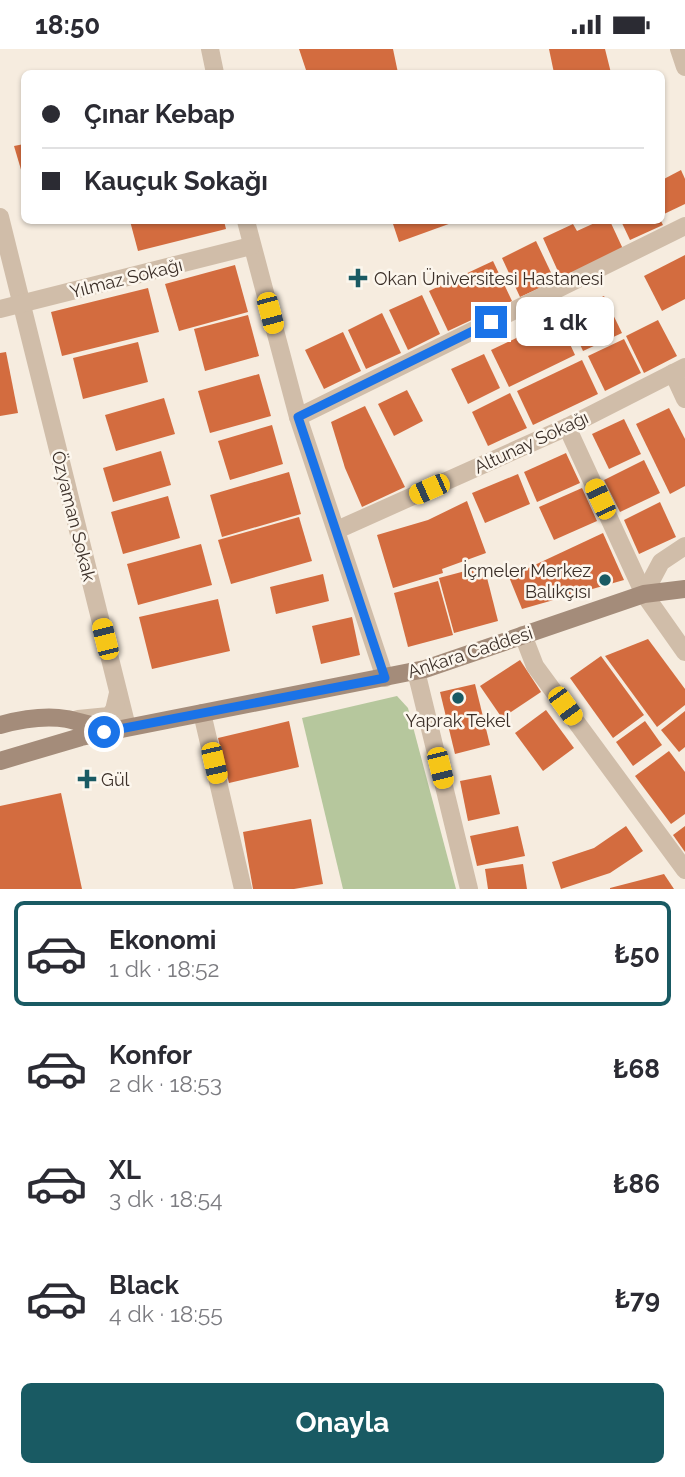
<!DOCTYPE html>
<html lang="tr">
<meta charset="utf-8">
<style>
body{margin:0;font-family:Raleway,sans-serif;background:#f7f7f7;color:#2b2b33;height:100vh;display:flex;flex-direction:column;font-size:26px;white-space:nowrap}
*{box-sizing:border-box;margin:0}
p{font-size:23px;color:#7c7c81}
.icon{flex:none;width:38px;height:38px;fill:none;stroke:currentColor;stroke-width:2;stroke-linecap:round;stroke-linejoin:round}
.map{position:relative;height:840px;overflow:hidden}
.panel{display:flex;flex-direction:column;background:#fff;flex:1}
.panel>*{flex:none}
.hud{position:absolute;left:21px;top:21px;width:644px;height:154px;border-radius:10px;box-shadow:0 2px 5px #0004;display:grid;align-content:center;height:154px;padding:0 21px;background:#fff}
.end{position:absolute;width:32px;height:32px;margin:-16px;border:9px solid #1a73e8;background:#fff;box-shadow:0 0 0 4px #fff}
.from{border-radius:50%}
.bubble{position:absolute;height:49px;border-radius:10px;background:#fff;box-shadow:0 2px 5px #0004;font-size:23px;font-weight:700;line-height:49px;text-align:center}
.car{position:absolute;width:21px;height:42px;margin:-21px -10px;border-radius:9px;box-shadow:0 0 5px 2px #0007;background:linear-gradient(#f5c518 24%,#345 0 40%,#f5c518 0 76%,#345 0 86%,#f5c518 0)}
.hud b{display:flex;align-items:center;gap:24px;height:66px;font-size:26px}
.hud b+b{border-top:2px solid #e1e1e2}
.hud i{width:18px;height:18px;background:#2b2b33}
ul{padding:12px 0 0;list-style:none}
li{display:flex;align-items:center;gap:21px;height:105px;margin:0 14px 10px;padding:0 7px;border:4px solid transparent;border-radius:10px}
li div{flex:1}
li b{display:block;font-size:26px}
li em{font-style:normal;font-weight:700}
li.selected{border-color:#195a63}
li>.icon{width:63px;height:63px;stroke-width:1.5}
.button{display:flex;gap:14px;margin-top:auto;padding:14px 21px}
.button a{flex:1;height:80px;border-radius:10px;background:#195a63;color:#fff;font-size:28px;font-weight:700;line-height:80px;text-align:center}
.status{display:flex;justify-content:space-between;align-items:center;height:49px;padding:0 35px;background:#fff;direction:ltr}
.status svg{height:19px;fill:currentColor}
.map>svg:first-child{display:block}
</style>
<div class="status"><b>18:50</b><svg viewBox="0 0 49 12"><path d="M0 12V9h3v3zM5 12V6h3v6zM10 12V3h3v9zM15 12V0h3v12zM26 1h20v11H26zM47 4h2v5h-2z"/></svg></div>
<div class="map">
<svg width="685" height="840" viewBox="0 0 685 840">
<rect width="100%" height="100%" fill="#f6ecdf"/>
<!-- green -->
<path fill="#b6c79d" d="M397 647 408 659 456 840H343L302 669Z"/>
<!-- building -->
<g fill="#d36c3f">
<path d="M299 0H393L398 24H307Z"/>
<path d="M549 0H605L611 24H554Z"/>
<path d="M24 95V124H22L14 97Z"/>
<path d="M681 121 685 130V155L664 165 662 160V131Z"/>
<path d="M130 172H224L226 180 138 202Z"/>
<path d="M392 172H457L399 193Z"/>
<path d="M599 172H610L623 200 561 229 543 189 573 175 577 182Z"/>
<path d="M621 172H661L663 176 630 191Z"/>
<path d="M536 192 555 232 520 248 502 209Z"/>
<path d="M685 206V250L662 262 644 227Z"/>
<path d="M493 212 512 252 448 282 429 242Z"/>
<path d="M235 216 248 263 179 282 165 235Z"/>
<path d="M148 239 159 283 62 307 51 263Z"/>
<path d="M422 246 440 285 408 301 389 261Z"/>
<path d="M604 247 622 284 583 302 566 265Z"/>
<path d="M382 264 401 304 366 320 348 281Z"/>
<path d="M248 266 259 307 205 322 194 280Z"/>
<path d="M558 269 575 306 509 338 491 301Z"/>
<path d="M658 271 677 307 644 324 626 287Z"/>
<path d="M343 283 361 322 324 340 305 301Z"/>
<path d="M624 290 641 324 605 342 588 307Z"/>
<path d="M138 293 148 333 83 350 73 309Z"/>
<path d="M6 303 18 364 0 367V304Z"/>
<path d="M484 305 500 339 468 355 451 320Z"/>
<path d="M582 311 598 345 533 376 517 342Z"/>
<path d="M259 325 271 367 210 384 198 342Z"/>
<path d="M407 341 423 372 394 387 378 355Z"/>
<path d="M510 344 527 379 488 397 472 363Z"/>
<path d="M164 349 175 385 116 402 105 366Z"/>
<path d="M365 357 405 438 362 458 345 419 331 373Z"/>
<path d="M669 359 685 390V437L670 445 636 375Z"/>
<path d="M624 370 641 405 609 420 592 385Z"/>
<path d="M272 376 283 415 230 431 218 392Z"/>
<path d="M161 402 171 436 113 453 103 419Z"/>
<path d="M566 404 580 434 537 453 524 423Z"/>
<path d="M644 411 660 444 620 463 604 431Z"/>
<path d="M289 423 301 465 222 488 210 446Z"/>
<path d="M518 425 530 455 485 474 472 444Z"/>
<path d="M582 439 597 472 554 491 539 458Z"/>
<path d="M168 447 180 489 123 505 111 463Z"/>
<path d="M467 452 486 504 442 520 443 524 393 539 377 486 428 471Z"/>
<path d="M660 453 676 488 639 505 624 471Z"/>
<path d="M299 468 312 512 231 535 218 491Z"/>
<path d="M603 484 624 531 522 560 509 528Z"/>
<path d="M201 495 212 536 138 556 127 515Z"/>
<path d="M484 517 498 572 454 584 439 529Z"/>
<path d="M323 525 329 552 276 565 270 538Z"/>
<path d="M438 532 453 586 408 598 394 544Z"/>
<path d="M218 550 230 602 152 620 139 568Z"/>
<path d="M352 568 360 606 321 615 312 577Z"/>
<path d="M648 590 685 640V656L657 678 605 607Z"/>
<path d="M601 607 644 666 613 689 570 629Z"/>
<path d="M520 611 541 643 502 669 480 637Z"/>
<path d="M475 635 490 696 455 705 440 643Z"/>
<path d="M546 661 574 699 543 722 515 684Z"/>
<path d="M685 662V698L679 703 661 681Z"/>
<path d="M289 672 299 718 229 734 218 689Z"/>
<path d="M645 672 662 696 633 717 616 693Z"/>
<path d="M669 702 685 723V765L671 775 635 727Z"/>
<path d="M491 726 500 765 468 772 460 732Z"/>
<path d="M61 744 82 840H0V757Z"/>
<path d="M311 770 323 835 294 840H253L243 783Z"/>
<path d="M518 777 525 807 477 817 470 787Z"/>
<path d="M626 777 643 802 610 824 561 840 552 813 594 799Z"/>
<path d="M685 777V803L673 786Z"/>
<path d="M523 815 527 840H488L485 820Z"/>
<path d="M664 825 674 840H610V839Z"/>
</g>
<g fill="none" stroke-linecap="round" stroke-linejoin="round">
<!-- street -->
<g stroke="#d0bda9" stroke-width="18">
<path d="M210 0 215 24"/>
<path d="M679 0 685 18"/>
<path d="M0 168 127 678"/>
<path d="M246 172 298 368 385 629"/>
<path d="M0 260 251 197"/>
<path d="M673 324 685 350"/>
<path d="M298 368 685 177"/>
<path d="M567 378 644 545 685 603"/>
<path d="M337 481 567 378 685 318"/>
<path d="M644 545 661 513 685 497"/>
<path d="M523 586 535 617 685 821"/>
<path d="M416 622 469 840"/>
<path d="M202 664 243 840"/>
<path d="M78 670 109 667 114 661 118 644"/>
</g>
<!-- secondary -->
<g stroke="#a48c7a" stroke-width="18">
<path d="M0 676C22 670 44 666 67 670 80 673 93 677 106 679"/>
<path d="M0 712 81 688 425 620 644 545 685 540"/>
</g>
</g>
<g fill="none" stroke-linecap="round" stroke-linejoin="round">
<!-- route -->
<path stroke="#1a73e8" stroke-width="9" d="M104 683 385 629 298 368 491 273"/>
</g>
<!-- markers -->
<g fill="#195a63" stroke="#fcf6ed" stroke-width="2.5">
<path d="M354.5 218.5h7v7h7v7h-7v7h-7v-7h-7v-7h7z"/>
<circle cx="605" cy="531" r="7"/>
<circle cx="458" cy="649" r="7"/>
<path d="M83.5 719.5h7v7h7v7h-7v7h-7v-7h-7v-7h7z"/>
</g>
<g text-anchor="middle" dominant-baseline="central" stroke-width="5" stroke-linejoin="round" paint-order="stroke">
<!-- street labels -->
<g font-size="18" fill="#3c3029" stroke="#fcf6ed">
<text transform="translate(126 229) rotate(-14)">Yılmaz Sokağı</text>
<text transform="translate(531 393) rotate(-25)">Altunay Sokağı</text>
<text transform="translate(74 467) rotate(76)">Özyaman Sokak</text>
<text transform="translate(470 603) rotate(-18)">Ankara Caddesi</text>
</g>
<!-- poi labels -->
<g font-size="18" fill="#3c3029" stroke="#fcf6ed" text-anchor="start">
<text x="374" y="229">Okan Üniversitesi Hastanesi</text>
<text x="591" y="521" text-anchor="end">İçmeler Merkez<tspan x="591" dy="21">Balıkçısı</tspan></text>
<text x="458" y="671" text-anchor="middle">Yaprak Tekel</text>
<text x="101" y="730">Gül</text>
</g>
</g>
</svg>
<i class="end from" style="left:104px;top:683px"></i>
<i class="end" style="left:491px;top:273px"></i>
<div class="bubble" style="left:516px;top:248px;width:98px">1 dk</div>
<i class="car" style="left:270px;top:264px;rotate:165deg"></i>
<i class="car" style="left:429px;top:440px;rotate:246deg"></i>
<i class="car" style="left:600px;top:450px;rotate:335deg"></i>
<i class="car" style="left:105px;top:590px;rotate:346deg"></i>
<i class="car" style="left:565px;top:657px;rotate:144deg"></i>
<i class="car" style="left:214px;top:714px;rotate:167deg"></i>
<i class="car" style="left:440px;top:719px;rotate:166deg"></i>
<div class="hud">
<b><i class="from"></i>Çınar Kebap</b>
<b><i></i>Kauçuk Sokağı</b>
</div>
</div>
<section class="panel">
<ul>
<li class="selected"><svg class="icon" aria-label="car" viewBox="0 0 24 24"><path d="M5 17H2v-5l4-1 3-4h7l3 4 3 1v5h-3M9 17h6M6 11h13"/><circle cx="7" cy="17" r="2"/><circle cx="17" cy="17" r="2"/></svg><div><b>Ekonomi</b><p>1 dk · 18:52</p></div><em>₺50</em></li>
<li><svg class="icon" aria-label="car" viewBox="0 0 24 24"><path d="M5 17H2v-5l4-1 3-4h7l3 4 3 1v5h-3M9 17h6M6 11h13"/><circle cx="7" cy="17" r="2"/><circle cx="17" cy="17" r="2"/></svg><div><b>Konfor</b><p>2 dk · 18:53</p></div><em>₺68</em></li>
<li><svg class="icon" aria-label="car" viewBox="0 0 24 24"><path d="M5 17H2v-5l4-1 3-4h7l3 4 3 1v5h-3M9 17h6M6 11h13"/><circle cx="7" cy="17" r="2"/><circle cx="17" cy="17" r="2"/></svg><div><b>XL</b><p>3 dk · 18:54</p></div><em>₺86</em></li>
<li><svg class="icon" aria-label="car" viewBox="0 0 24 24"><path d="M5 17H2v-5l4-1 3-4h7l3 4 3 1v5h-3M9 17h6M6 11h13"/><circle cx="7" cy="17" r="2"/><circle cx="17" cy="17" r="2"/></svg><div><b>Black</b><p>4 dk · 18:55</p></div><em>₺79</em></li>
</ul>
<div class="button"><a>Onayla</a></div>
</section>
